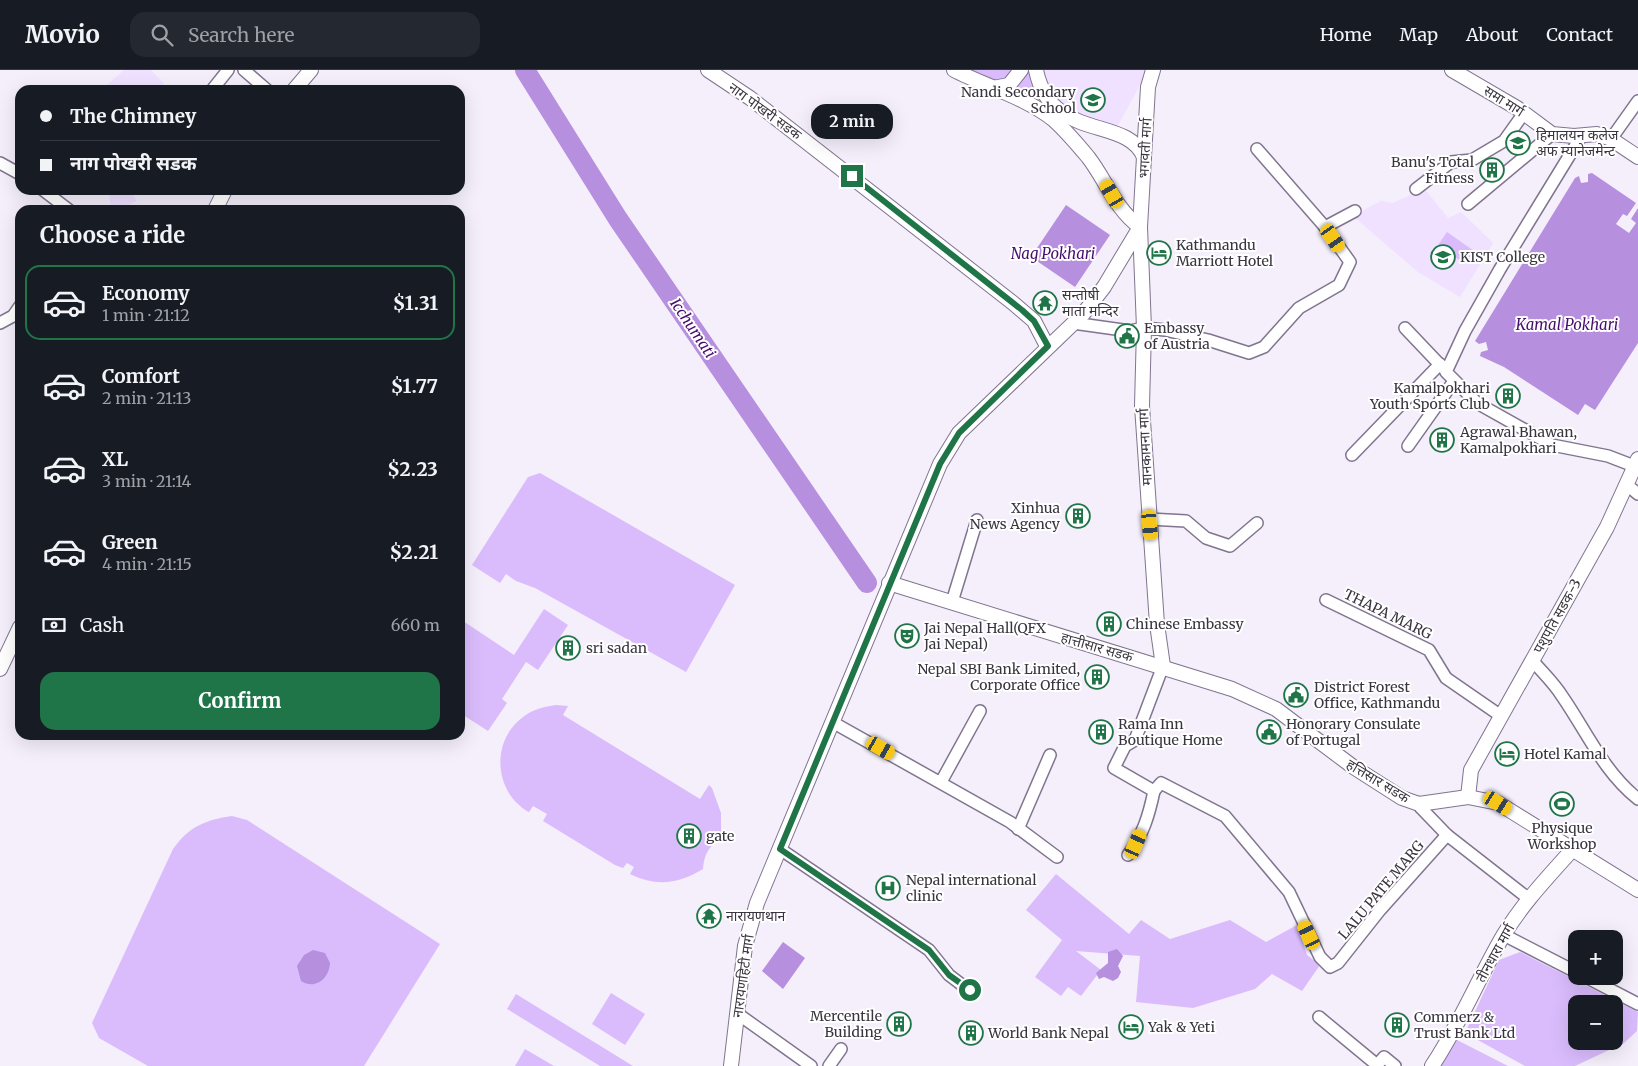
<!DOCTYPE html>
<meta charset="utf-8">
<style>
body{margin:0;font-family:Merriweather,"Noto Sans Devanagari",serif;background:#242831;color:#f1f3f6;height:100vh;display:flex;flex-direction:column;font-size:19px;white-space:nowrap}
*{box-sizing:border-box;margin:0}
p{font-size:16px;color:#9ea1a6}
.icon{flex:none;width:28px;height:28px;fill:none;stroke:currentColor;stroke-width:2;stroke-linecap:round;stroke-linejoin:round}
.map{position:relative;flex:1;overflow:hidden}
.drawer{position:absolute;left:15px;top:135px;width:450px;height:535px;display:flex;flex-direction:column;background:#171b24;border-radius:15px;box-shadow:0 5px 20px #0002}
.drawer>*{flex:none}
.top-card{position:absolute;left:15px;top:15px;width:450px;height:110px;border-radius:15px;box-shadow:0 5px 20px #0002;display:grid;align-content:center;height:110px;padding:0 25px;background:#171b24}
.buttons{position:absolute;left:1568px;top:860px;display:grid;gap:10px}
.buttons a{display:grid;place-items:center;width:55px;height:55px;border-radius:10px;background:#171b24;box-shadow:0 5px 20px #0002;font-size:25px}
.end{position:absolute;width:22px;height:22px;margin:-11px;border:6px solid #1f7548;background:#fff;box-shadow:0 0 0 2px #fff}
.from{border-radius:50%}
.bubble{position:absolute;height:35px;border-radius:15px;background:#171b24;box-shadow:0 5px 20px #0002;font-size:16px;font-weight:700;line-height:35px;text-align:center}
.car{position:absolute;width:15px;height:30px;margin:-15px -8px;border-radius:6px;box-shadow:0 0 4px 1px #0007;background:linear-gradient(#f5c518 24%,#345 0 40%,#f5c518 0 76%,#345 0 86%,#f5c518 0)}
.top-card b{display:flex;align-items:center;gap:18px;height:48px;font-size:19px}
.top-card b+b{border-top:1px solid #363941}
.top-card i{width:12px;height:12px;background:#f1f3f6}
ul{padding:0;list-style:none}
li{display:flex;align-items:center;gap:15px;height:75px;margin:0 10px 8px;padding:0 15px;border:2px solid transparent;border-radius:15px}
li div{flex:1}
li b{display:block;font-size:19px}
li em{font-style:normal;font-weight:700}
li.on{border-color:#1f7548}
li>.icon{width:45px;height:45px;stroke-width:1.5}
h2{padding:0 25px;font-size:22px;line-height:60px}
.pay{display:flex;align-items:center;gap:12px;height:55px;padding:0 25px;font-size:19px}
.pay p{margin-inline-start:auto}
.action{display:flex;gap:10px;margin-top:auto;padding:10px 25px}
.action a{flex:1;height:58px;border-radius:15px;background:#1f7548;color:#fff;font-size:20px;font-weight:700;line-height:58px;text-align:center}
header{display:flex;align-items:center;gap:30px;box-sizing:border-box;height:70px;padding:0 25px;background:#171b24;border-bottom:1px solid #363941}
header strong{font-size:24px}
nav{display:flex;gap:28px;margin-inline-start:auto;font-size:18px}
.search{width:350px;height:45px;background:#242831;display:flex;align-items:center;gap:12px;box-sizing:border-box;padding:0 18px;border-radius:15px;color:#9ea1a6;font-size:19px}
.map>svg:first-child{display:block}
</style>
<header>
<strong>Movio</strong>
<div class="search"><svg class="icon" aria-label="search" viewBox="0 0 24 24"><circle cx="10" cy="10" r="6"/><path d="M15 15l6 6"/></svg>Search here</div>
<nav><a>Home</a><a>Map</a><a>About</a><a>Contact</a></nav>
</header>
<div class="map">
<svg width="1638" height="996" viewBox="0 0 1638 996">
<rect width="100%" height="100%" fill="#f4effb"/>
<!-- built -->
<g fill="#efe1ff">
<path d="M124 0H151L163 13 165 20H129L120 16 118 20H109L107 15Z"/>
<path d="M1043 0H1148L1117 57 1095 52 1058 34 1045 13Z"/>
<path d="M108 120H130L137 131 119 140H112Z"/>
<path d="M1421 120 1426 121 1448 148 1461 142 1493 173 1460 227 1418 202 1353 146 1381 131 1393 133Z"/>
</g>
<!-- green -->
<g fill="#dabcfc" fill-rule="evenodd">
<path d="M967 0H1017L1002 14Z"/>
<path d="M1024 0H1032L1057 44 1010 20Z"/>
<path d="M1447 162 1474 181 1465 194 1438 175Z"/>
<path d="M540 403 735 515 686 602 535 518 516 511 506 504 500 513 472 495 528 407Z"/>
<path d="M544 539 568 555 538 600 526 592 502 629 507 633 488 661 460 643V549L514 585Z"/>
<path d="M556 635 568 636 563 645 700 729 709 715 712 718 721 743V768C708 777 704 785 703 799 678 814 657 817 630 804L634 797 627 793 623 798 615 795 543 751 547 744 533 736 529 742C494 723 490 671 523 647 533 639 544 637 556 635Z"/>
<path d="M232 746 247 750 440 874 364 996H148L99 968 92 953 173 779C189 756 206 750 232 746Z"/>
<path d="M1056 804 1129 864 1141 850 1170 869 1230 850 1266 872 1297 855 1307 885 1320 895 1302 921 1272 904 1255 919 1193 938 1136 932 1140 886 1076 881 1101 900 1081 926 1068 917 1061 926 1035 907 1062 870 1026 840Z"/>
<path d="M1520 882 1638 942 1637 961 1624 973 1575 996H1525L1465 963 1499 890ZM1576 934H1614V971H1576Z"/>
<path d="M611 923 645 944 625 975 592 954Z"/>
<path d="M516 924 633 996H600L507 939Z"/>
<path d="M1457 970 1508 996H1439Z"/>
<path d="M525 979 554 996H515Z"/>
</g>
<!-- water -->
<g fill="#b68fdf">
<path d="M1592 103 1636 133 1627 146 1623 144 1616 154 1629 163 1636 153 1631 149 1638 138V273L1595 340 1585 334 1578 345 1504 297 1480 286 1481 282 1488 280 1486 272 1479 274 1475 271 1575 108 1579 106 1581 113 1588 112V104Z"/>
<path d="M1066 135 1110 165 1075 217 1031 187Z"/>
<path d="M783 872 805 888 783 919 762 901Z"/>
<path d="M1117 879 1123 886 1118 896 1121 902 1118 908 1113 911 1104 907 1099 909 1096 903 1108 893V882Z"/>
<path d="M313 880 325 883 330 893C329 909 315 920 301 911L297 896 304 885Z"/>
</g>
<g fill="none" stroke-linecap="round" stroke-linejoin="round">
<!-- river -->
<path stroke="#b68fdf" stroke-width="20" d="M525 0 618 149 867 513"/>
<!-- minor casing -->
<g stroke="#81748f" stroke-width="14">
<g id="minor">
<path d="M244 0 267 20"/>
<path d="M212 20 228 0"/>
<path d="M1582 65 1500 199 1465 261 1446 302 1477 333 1552 375 1608 386 1634 396"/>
<path d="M1611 69 1638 31"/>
<path d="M0 93 20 104"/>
<path d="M1416 119 1451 92 1472 90 1504 71 1524 43"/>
<path d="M43 120 69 140"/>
<path d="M1468 134 1552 64"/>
<path d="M1325 157 1355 141"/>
<path d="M0 253 13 246 20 236"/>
<path d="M1073 253 1130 261 1144 258 1165 260 1208 270 1249 283 1264 277 1299 238 1339 215 1350 192 1325 157 1257 79"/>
<path d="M1405 258 1443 298"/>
<path d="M1408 376 1454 311"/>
<path d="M1352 385 1440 294"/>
<path d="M1626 414 1638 424"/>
<path d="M1149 449 1186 451 1206 468 1230 476 1257 453"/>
<path d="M1326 530 1429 580 1446 608 1501 646"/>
<path d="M952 532 977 450"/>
<path d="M1532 590C1542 602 1554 613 1562 626 1587 662 1603 701 1638 729"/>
<path d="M1163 596 1135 670 1125 676 1114 698 1154 721 1161 713 1225 746 1289 822 1320 887 1330 897 1338 893 1380 840 1447 765"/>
<path d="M834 653 1010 752 1057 787"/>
<path d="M941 712 980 641"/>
<path d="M1419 734 1421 738 1447 765 1529 829"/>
<path d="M1018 759 1050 685"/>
<path d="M780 779 929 880 949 905 970 921"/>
<path d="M1128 785C1143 765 1149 745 1154 721"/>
<path d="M1504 865 1576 902"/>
<path d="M1584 906 1638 934"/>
<path d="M738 944 811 996"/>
<path d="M1319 947 1377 995 1384 987 1395 996"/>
<path d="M829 996 841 979"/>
</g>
</g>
<!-- major casing -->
<g stroke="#81748f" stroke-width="16">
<g id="major">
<path d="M708 0 750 28 1013 233 1034 251 1047 276"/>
<path d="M954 0C985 16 1027 28 1054 50 1065 60 1078 75 1088 87 1106 110 1115 139 1140 157"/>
<path d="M1036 0C1051 73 1127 45 1144 87"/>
<path d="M1153 0 1148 17 1140 157 1144 258 1142 336 1157 554 1163 596"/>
<path d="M1452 0 1517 38 1552 64 1574 66 1597 64 1611 69 1638 87"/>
<path d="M993 18 1009 15 1021 0"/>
<path d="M294 20 311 0"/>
<path d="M215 140 225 120"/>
<path d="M889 513 1232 619 1276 639 1352 696 1402 728 1419 734 1468 727 1498 733 1638 820"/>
<path d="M0 599 20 557"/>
<path d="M1468 727 1471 700 1607 457 1638 389"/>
<path d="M731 996 745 876 757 833 940 394 959 363 1083 244 1104 217 1140 157"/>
<path d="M1432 996C1460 954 1478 909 1503 866 1522 834 1548 807 1572 780"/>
</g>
</g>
<!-- minor -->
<use href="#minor" stroke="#fff" stroke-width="11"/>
<!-- major -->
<use href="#major" stroke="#fff" stroke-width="14"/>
</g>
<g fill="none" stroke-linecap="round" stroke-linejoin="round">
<!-- route -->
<path stroke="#1f7548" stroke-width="6" d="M852 106 1022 240 1034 251 1048 276 959 363 940 394 780 779 929 880 949 905 970 920"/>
</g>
<!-- icons -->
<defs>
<g id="school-ring" transform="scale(1.25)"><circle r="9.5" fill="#fff" stroke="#1f7548" stroke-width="1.5"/><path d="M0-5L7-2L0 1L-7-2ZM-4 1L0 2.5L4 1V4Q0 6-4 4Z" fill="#1f7548"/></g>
<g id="university-ring" transform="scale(1.25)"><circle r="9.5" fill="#fff" stroke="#1f7548" stroke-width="1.5"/><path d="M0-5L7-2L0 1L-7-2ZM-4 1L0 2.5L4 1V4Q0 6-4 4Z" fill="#1f7548"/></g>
<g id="building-ring" transform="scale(1.25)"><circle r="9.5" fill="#fff" stroke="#1f7548" stroke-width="1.5"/><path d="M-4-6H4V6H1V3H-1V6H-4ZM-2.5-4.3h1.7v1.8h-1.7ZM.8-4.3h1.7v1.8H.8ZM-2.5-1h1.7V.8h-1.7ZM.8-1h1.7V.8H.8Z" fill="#1f7548"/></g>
<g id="hotel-ring" transform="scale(1.25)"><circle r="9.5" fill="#fff" stroke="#1f7548" stroke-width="1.5"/><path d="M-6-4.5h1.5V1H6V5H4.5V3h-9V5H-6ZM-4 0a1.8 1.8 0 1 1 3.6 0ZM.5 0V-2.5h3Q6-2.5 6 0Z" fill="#1f7548"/></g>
<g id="temple-ring" transform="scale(1.25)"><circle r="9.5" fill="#fff" stroke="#1f7548" stroke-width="1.5"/><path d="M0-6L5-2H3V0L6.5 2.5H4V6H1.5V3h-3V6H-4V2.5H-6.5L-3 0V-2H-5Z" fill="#1f7548"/></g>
<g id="civic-ring" transform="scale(1.25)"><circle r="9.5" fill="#fff" stroke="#1f7548" stroke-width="1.5"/><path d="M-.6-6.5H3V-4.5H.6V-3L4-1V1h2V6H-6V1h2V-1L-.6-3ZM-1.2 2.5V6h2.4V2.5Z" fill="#1f7548"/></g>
<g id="theatre-ring" transform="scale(1.25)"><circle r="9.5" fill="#fff" stroke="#1f7548" stroke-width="1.5"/><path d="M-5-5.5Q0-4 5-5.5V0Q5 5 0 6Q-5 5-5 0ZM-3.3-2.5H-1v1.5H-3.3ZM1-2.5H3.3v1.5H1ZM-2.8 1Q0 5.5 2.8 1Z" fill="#1f7548"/></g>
<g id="stadium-ring" transform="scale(1.25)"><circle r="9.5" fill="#fff" stroke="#1f7548" stroke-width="1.5"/><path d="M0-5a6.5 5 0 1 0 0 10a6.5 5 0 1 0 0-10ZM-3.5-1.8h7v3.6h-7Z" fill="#1f7548"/></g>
<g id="hospital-ring" transform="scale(1.25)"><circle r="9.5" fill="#fff" stroke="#1f7548" stroke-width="1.5"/><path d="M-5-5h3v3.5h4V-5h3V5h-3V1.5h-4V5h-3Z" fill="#1f7548"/></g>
</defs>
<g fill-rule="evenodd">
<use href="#school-ring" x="1093" y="30"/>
<use href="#university-ring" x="1518" y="73"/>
<use href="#building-ring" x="1492" y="100"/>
<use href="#hotel-ring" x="1159" y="183"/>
<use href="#university-ring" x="1443" y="187"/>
<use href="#temple-ring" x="1045" y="233"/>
<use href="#civic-ring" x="1127" y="266"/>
<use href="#building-ring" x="1508" y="326"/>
<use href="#building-ring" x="1442" y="370"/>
<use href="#building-ring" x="1078" y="446"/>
<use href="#building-ring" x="1109" y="554"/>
<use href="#theatre-ring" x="907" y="566"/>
<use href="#building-ring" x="568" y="578"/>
<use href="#building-ring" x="1097" y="607"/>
<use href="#civic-ring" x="1296" y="625"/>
<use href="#building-ring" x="1101" y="662"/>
<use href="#civic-ring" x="1269" y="662"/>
<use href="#hotel-ring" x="1507" y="684"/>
<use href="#stadium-ring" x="1562" y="734"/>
<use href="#building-ring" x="689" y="766"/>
<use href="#hospital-ring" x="888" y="818"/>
<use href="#temple-ring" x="709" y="846"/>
<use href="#building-ring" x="899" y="954"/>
<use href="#building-ring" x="1397" y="955"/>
<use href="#hotel-ring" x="1131" y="957"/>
<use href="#building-ring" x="971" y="963"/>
</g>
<g text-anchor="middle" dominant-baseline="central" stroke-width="4" stroke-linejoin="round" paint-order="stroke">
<!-- poi labels -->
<g font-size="14" fill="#39343f" stroke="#fff" text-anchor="start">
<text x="1076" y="22" text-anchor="end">Nandi Secondary<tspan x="1076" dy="16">School</tspan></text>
<text x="1536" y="65">हिमालयन कलेज<tspan x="1536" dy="16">अफ म्यानेजमेन्ट</tspan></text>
<text x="1474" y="92" text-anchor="end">Banu's Total<tspan x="1474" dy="16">Fitness</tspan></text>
<text x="1176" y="175">Kathmandu<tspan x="1176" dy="16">Marriott Hotel</tspan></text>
<text x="1460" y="187">KIST College</text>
<text x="1062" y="225">सन्तोषी<tspan x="1062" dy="16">माता मन्दिर</tspan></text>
<text x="1144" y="258">Embassy<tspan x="1144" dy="16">of Austria</tspan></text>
<text x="1490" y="318" text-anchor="end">Kamalpokhari<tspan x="1490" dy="16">Youth Sports Club</tspan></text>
<text x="1460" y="362">Agrawal Bhawan,<tspan x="1460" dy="16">Kamalpokhari</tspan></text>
<text x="1060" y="438" text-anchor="end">Xinhua<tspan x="1060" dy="16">News Agency</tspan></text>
<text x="1126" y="554">Chinese Embassy</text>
<text x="924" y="558">Jai Nepal Hall(QFX<tspan x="924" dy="16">Jai Nepal)</tspan></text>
<text x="586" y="578">sri sadan</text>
<text x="1080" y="599" text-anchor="end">Nepal SBI Bank Limited,<tspan x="1080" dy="16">Corporate Office</tspan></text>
<text x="1314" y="617">District Forest<tspan x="1314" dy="16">Office, Kathmandu</tspan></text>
<text x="1118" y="654">Rama Inn<tspan x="1118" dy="16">Boutique Home</tspan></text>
<text x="1286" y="654">Honorary Consulate<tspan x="1286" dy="16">of Portugal</tspan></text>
<text x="1524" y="684">Hotel Kamal</text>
<text x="1562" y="758" text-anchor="middle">Physique<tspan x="1562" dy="16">Workshop</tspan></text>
<text x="706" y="766">gate</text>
<text x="906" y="810">Nepal international<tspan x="906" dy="16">clinic</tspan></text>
<text x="726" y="846">नारायणथान</text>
<text x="882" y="946" text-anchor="end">Mercentile<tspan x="882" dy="16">Building</tspan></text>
<text x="1414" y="947">Commerz &amp;<tspan x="1414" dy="16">Trust Bank Ltd</tspan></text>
<text x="1148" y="957">Yak &amp; Yeti</text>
<text x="988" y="963">World Bank Nepal</text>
</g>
<!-- street labels -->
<g font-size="14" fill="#39343f" stroke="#fff">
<text transform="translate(1504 31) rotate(32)">समा मार्ग</text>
<text transform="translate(765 41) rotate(36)">नाग पोखरी सडक</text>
<text transform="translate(1145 78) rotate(-87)">भगवती मार्ग</text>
<text transform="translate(1145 377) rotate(-93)">मानकामना मार्ग</text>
<text transform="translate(1388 544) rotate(26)">THAPA MARG</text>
<text transform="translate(1557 546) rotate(-61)">पशुपति सडक-3</text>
<text transform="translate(1097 577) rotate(16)">हात्तीसार सडक</text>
<text transform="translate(1378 711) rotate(31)">हत्तिसार सडक</text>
<text transform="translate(1381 820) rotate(-50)">LALU PATE MARG</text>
<text transform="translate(1495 883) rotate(-61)">तीनधारा मार्ग</text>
<text transform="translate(743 906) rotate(-82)">नारायणहिटी मार्ग</text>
</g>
<!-- water labels -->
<g font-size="15" font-style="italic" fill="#470e6f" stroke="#fff">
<text x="1053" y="183">Nag Pokhari</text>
<text x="1567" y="254">Kamal Pokhari</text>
<text transform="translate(693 258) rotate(56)">Icchumati</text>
</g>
</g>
</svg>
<div class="buttons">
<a>+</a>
<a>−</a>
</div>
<i class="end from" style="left:970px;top:920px"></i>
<i class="end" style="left:852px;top:106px"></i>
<div class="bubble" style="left:811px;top:34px;width:82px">2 min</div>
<i class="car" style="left:1112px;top:124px;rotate:330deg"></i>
<i class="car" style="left:1333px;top:168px;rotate:145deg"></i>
<i class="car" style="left:1150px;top:455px;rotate:175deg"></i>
<i class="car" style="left:881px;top:678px;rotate:120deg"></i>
<i class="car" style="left:1498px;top:733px;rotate:122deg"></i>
<i class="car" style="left:1136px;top:774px;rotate:24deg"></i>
<i class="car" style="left:1309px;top:865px;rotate:335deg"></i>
<div class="top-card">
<b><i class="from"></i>The Chimney</b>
<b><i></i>नाग पोखरी सडक</b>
</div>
<section class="drawer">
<h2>Choose a ride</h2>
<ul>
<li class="on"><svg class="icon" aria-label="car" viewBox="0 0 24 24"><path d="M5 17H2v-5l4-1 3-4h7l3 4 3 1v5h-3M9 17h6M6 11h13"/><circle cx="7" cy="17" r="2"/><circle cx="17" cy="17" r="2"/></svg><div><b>Economy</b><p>1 min · 21:12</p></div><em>$1.31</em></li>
<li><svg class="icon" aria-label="car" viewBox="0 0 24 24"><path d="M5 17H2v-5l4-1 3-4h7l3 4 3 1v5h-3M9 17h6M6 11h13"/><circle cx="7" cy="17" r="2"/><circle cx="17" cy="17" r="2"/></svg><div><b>Comfort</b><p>2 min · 21:13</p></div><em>$1.77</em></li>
<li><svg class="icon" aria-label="car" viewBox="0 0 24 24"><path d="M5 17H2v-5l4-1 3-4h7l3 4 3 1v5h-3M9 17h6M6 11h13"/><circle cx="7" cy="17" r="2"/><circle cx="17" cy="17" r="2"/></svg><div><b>XL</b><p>3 min · 21:14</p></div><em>$2.23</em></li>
<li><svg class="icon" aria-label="car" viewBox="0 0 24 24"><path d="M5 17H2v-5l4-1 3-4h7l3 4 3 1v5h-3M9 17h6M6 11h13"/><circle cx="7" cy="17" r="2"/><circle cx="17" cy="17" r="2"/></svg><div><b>Green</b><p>4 min · 21:15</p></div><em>$2.21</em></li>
</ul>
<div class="pay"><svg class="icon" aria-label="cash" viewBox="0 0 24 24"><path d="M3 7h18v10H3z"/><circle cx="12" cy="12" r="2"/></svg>Cash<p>660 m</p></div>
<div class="action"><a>Confirm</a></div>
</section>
</div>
